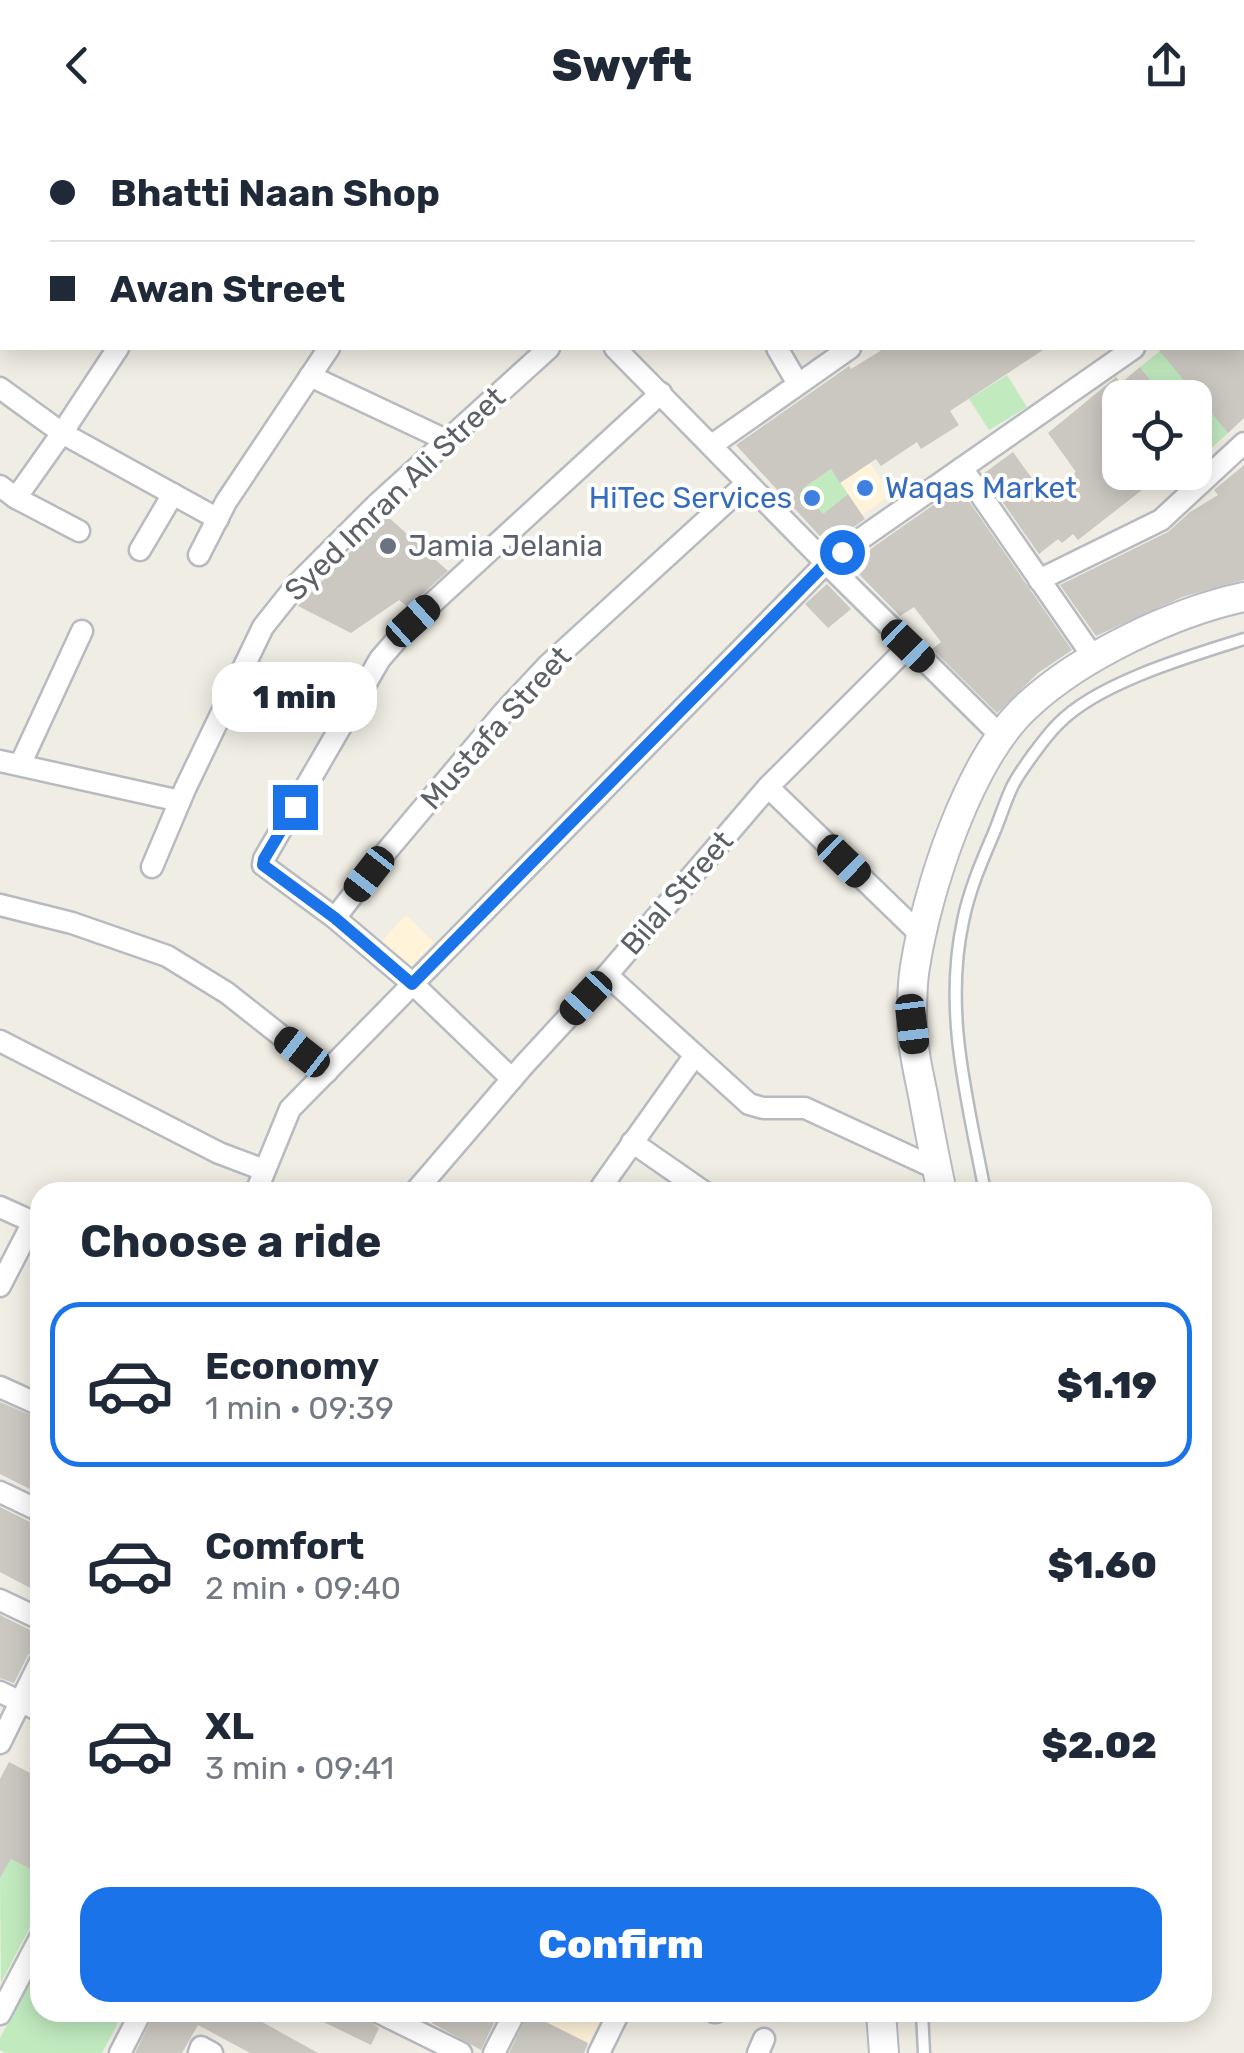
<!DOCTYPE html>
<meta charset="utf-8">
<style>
body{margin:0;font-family:Rubik,sans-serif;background:#f6f6f7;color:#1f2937;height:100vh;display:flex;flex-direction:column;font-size:38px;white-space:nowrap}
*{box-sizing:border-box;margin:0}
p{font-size:32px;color:#747a83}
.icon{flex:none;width:55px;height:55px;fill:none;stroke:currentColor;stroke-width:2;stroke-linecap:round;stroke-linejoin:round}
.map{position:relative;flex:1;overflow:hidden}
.details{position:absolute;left:30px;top:1052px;width:1182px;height:840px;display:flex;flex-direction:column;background:#fff;border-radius:30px;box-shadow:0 5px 25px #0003}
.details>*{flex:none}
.top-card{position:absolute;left:0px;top:0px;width:1245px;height:220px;box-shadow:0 5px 25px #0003;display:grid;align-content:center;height:220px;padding:0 50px;background:#fff}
.controls{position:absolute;left:1102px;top:250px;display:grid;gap:20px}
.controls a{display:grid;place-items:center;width:110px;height:110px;border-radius:20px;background:#fff;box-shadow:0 5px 25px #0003;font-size:50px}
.end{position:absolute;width:45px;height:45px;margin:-22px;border:12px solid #1a73e8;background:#fff;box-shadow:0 0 0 5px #fff}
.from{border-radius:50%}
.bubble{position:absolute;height:70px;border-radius:30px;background:#fff;box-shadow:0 5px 25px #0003;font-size:32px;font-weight:800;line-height:70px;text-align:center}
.car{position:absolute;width:30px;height:60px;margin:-30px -15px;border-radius:12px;box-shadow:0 0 8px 2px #0007;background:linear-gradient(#222 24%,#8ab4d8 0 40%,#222 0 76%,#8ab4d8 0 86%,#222 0)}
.top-card b{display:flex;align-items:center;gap:35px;height:95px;font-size:38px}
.top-card b+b{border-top:2px solid #e0e1e3}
.top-card i{width:25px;height:25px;background:#1f2937}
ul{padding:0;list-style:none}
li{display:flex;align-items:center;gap:30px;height:165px;margin:0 20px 15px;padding:0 30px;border:5px solid transparent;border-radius:30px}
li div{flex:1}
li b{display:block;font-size:38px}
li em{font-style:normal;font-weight:800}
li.active{border-color:#1a73e8}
li>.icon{width:90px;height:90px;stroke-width:1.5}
h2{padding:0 50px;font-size:45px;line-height:120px}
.cta{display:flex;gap:20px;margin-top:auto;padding:20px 50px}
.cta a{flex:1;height:115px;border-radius:30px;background:#1a73e8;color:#fff;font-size:40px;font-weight:800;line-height:115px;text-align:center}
header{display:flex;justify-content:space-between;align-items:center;height:130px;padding:0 50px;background:#fff;font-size:45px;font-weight:800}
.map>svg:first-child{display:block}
</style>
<header><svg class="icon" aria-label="back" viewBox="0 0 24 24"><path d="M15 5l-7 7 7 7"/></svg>Swyft<svg class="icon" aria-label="share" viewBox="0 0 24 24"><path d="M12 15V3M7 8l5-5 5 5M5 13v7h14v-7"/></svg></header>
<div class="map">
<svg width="1244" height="1923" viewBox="0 0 1244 1923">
<rect width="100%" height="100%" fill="#f0ede4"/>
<!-- commercial -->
<g fill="#fff4da">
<path d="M870 333 891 365 862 385 840 353Z"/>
<path d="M406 785 434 812 410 838 382 811Z"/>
<path d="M527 1883H604L589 1914Z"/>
</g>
<!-- green -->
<g fill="#c1eabf">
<path d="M1160 221 1228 303 1209 320 1195 303V268L1165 267 1140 237Z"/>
<path d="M1007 245 1027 277 989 300 969 269Z"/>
<path d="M831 339 848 364 823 384 801 360Z"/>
<path d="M11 1729 40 1744V1777L1 1853 0 1748Z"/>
<path d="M32 1848 40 1853V1882L97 1883 118 1893 102 1923H5L0 1920V1908Z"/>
</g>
<!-- building -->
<g fill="#cbc7c1">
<path d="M1244 205V288L1228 303 1157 218H1242Z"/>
<path d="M885 218H1046L950 281 959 295 921 319 917 312 881 336 876 329 840 353 831 339 802 359 823 384 848 364 865 389 828 415 736 315 849 236 851 239Z"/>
<path d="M1140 237 1165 268H1120V342H1165L1078 410 1073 404 1062 413 1058 409 1039 424 983 344 1013 322 1046 368 1076 342 1048 303 1116 247 1121 253Z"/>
<path d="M1244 335V450L1182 467 1096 506 1060 455 1168 402 1190 382 1218 365 1214 360Z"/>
<path d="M959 357 1072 520 1038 543 997 583 932 519 941 512 914 477 900 486 849 434Z"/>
<path d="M386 385 448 441 408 477 399 470 351 503 298 476Z"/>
<path d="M827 454 851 479 828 498 805 474Z"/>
<path d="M0 1272 40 1289V1364L0 1344Z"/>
<path d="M0 1377 40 1397V1463L0 1442Z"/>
<path d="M0 1485 40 1505V1518L33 1520 28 1525 14 1553 0 1548Z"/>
<path d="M9 1632 40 1648V1744L11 1729 0 1748V1649Z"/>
<path d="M155 1882H244L318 1923H250L198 1895 182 1923H135Z"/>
<path d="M303 1882H363L367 1890 379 1898 371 1915Z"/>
<path d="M437 1882H499L481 1920 432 1893Z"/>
<path d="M528 1883 588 1913 584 1923H509Z"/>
</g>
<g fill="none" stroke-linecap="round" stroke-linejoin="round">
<!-- lane casing -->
<g stroke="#b7bbbf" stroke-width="15">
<g id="lane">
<path d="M985 1062C968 972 943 883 963 791 969 761 981 733 993 705 1000 689 1005 671 1013 655 1021 640 1045 607 1058 594 1097 553 1190 526 1244 509"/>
<path d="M922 1882 924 1923"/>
</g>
</g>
<!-- street casing -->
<g stroke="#b7bbbf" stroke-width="25">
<g id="street">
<path d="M27 0 28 2"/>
<path d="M682 0 683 2"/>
<path d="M930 0 932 2"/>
<path d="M1154 0 1157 2"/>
<path d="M178 2 181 0"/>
<path d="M321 2 324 0"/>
<path d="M579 2 584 0"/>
<path d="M804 2 807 0"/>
<path d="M1119 2 1121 0"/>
<path d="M0 19H2"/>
<path d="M1242 101 1244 99"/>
<path d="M0 145H2"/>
<path d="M615 218 826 433 1134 218"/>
<path d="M777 218 798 254"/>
<path d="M310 246 448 311"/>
<path d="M0 258 62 303 218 389"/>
<path d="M712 315 850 218"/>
<path d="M962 338 1094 528"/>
<path d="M0 356 16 368 62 303 118 218"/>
<path d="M16 368 79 401"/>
<path d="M140 420 173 364"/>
<path d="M199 425 226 372 329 218"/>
<path d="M1039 450 1161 390 1244 313"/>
<path d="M0 631 180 671"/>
<path d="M20 635 82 501"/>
<path d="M768 657 921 805"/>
<path d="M152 737 185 659 263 497 298 453 376 375 549 218"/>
<path d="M0 775 72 793 167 826 227 863 327 942"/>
<path d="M335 788 263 735 264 729 380 529 413 491 661 263"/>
<path d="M607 845 749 974 763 978H805L937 1039"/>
<path d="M0 911 219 1023 264 1040"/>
<path d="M512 949 413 854 335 788 386 722 504 582 547 536 747 353"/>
<path d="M632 1012 704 1062"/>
<path d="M602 1056 695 925"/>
<path d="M256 1062 290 979 826 433 1000 605"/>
<path d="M415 1062 524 935 607 845 768 657 909 516"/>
<path d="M0 1077 40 1095"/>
<path d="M0 1156 33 1092"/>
<path d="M0 1257 40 1275"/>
<path d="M0 1362 40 1381"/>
<path d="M0 1470 40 1489"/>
<path d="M0 1562 40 1581"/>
<path d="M0 1613 40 1532"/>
<path d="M378 1882 461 1923"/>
<path d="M714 1882H716"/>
<path d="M0 1884 40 1808"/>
<path d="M120 1923 141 1882"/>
<path d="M199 1923 201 1917 212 1923"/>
<path d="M494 1923 515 1882"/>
<path d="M599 1923 619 1882"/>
<path d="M758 1923 764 1909"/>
</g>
</g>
<!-- secondary casing -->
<g stroke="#b8bcc2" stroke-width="32">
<g id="secondary">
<path d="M942 1062C935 1030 929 998 923 965 918 941 912 915 912 890 912 873 912 854 915 837 927 760 969 628 1028 575 1081 526 1174 482 1244 467"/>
<path d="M881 1882 884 1923"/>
</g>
</g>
<!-- lane -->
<use href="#lane" stroke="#fff" stroke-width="10"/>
<!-- street -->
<use href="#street" stroke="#fff" stroke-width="20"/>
<!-- secondary -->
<use href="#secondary" stroke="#fff" stroke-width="28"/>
</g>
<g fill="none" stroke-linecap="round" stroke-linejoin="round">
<!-- route -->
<path stroke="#1a73e8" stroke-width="12" d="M295 677 264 729 263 735 335 788 412 854 826 433 842 422"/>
</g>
<!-- markers -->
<g fill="#3f7fe0" stroke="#fff" stroke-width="4">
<circle cx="865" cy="358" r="10"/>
<circle cx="812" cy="368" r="10"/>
</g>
<circle fill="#6b7280" stroke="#fff" stroke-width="4" cx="388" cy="416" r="10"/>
<g text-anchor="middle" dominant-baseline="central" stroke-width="8" stroke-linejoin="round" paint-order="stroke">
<!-- shop labels -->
<g font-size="30" fill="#366cbe" stroke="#fff" text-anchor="start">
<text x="885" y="358">Waqas Market</text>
<text x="792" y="368" text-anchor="end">HiTec Services</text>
</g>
<!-- street labels -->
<g font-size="30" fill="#5c6166" stroke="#fff">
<text transform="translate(395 364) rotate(-44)">Syed Imran Ali Street</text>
<text transform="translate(496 598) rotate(-48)">Mustafa Street</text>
<text transform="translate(677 763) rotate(-49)">Bilal Street</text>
</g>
<!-- worship labels -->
<g font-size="30" fill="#5b616d" stroke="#fff" text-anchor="start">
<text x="408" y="416">Jamia Jelania</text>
</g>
</g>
</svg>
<div class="controls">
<a><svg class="icon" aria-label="locate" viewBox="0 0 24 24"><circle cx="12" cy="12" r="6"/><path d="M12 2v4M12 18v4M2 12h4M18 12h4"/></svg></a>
</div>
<i class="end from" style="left:842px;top:422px"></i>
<i class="end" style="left:295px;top:677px"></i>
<div class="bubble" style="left:212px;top:532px;width:165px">1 min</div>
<i class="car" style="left:413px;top:491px;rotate:48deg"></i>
<i class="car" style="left:908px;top:516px;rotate:134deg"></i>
<i class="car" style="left:844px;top:731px;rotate:134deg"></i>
<i class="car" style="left:369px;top:744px;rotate:218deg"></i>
<i class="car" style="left:586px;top:868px;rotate:223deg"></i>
<i class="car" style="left:912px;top:894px;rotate:173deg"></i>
<i class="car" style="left:302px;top:922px;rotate:308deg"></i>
<div class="top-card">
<b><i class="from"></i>Bhatti Naan Shop</b>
<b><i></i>Awan Street</b>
</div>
<section class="details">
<h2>Choose a ride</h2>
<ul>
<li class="active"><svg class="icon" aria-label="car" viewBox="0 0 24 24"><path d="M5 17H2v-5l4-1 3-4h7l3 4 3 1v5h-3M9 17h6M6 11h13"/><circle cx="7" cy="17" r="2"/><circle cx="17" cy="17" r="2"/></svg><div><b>Economy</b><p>1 min · 09:39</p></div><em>$1.19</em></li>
<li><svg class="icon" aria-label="car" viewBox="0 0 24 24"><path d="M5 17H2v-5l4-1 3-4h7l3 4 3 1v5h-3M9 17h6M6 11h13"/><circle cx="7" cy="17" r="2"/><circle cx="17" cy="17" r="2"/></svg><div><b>Comfort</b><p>2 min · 09:40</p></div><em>$1.60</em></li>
<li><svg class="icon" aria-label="car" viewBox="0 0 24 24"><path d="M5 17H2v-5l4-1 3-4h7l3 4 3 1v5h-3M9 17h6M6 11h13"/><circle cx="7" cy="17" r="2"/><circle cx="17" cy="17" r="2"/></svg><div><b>XL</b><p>3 min · 09:41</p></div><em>$2.02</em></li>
</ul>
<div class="cta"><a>Confirm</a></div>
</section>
</div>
